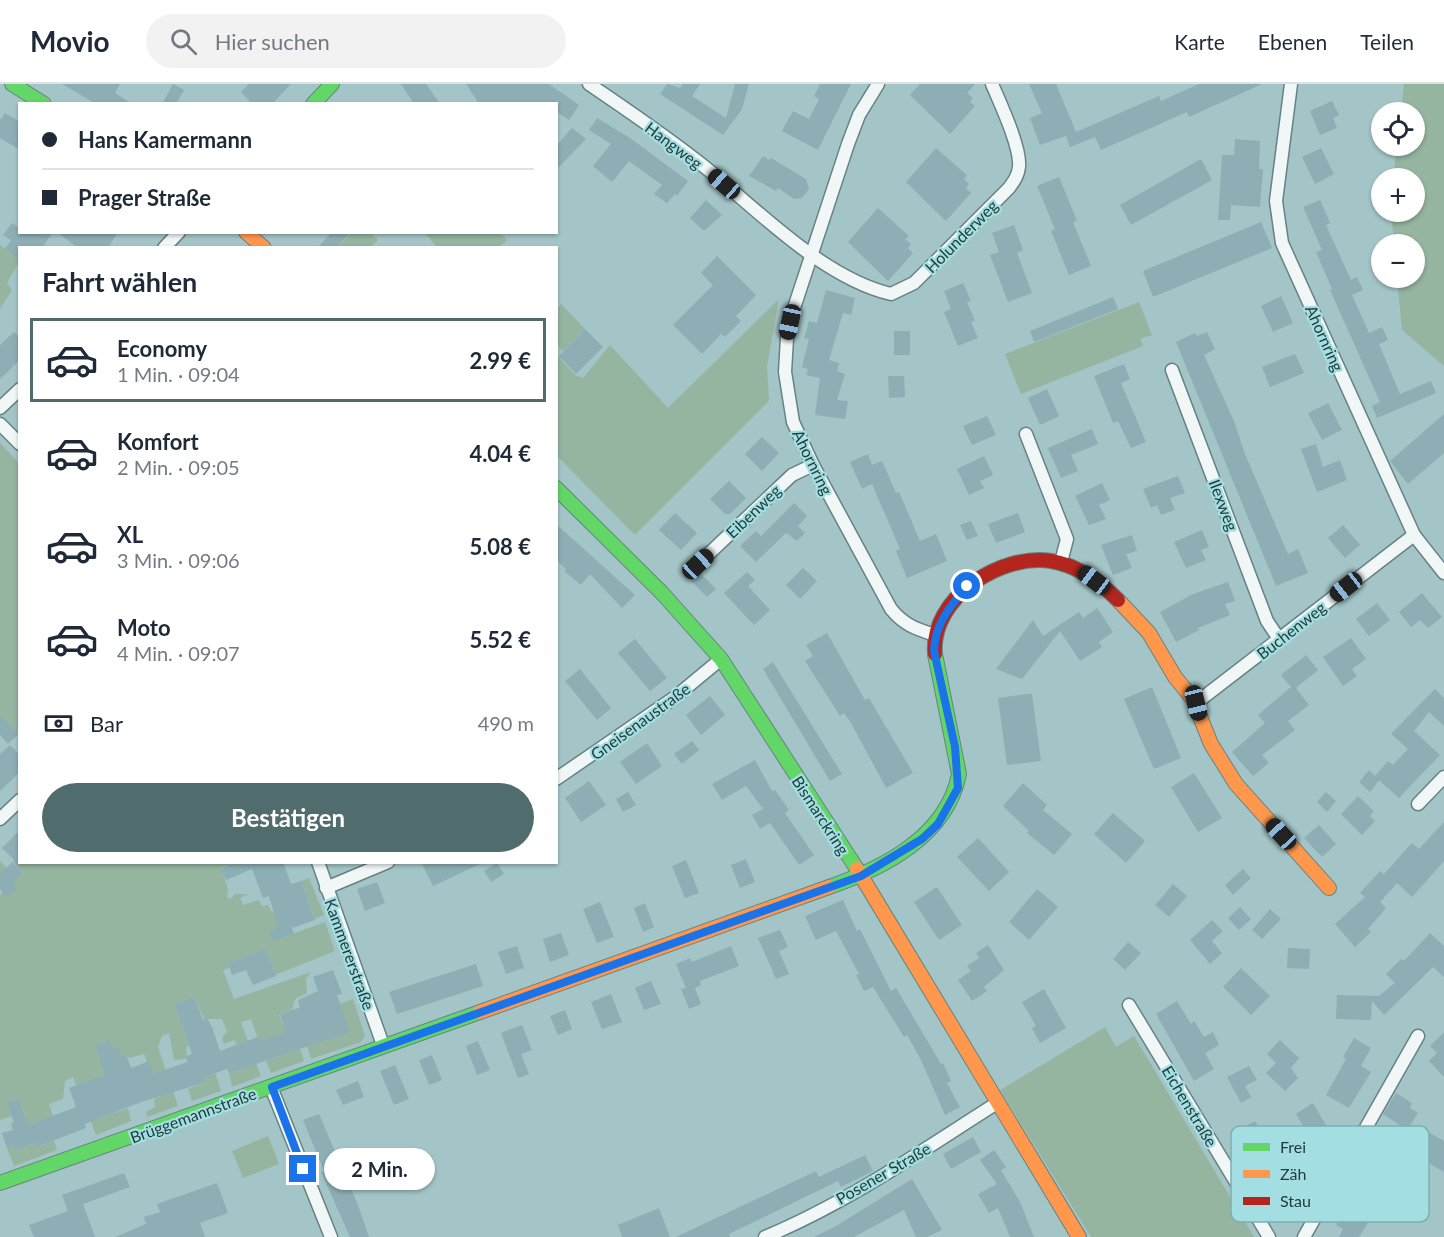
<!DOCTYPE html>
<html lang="de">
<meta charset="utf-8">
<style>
body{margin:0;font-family:Lato,sans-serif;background:#f2f2f3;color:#1f2937;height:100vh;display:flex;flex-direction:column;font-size:22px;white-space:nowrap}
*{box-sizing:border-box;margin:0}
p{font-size:20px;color:#747a83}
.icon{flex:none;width:33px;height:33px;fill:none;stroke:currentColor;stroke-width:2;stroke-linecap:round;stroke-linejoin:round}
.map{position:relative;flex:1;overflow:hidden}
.details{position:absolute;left:18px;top:162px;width:540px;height:618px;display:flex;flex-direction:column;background:#fff;border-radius:0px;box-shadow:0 2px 4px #0004}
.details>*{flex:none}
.top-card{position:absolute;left:18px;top:18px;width:540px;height:132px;border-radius:0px;box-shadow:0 2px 4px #0004;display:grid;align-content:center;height:132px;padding:0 24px;background:#fff}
.buttons{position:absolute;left:1371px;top:18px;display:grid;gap:12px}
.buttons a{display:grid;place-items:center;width:54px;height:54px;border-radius:50%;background:#fff;box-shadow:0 2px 4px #0004;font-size:30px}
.end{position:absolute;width:27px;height:27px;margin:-14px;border:8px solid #1a73e8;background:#fff;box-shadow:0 0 0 3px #fff}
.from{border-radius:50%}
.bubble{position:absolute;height:42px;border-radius:21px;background:#fff;box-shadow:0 2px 4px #0004;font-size:20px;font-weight:700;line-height:42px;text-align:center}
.car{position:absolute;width:18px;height:36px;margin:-18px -9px;border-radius:8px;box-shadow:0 0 4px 2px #0007;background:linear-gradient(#222 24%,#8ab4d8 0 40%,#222 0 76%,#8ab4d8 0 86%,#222 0)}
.top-card b{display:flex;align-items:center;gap:21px;height:57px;font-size:22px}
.top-card b+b{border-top:2px solid #e0e1e3}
.top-card i{width:15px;height:15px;background:#1f2937}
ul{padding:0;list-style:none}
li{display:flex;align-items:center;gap:18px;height:84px;margin:0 12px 9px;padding:0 12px;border:3px solid transparent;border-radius:0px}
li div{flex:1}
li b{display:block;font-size:22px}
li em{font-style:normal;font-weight:700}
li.on{border-color:#516c6d}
li>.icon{width:54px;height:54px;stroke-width:1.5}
h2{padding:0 24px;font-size:27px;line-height:72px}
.pay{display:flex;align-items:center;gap:15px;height:66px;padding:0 24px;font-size:22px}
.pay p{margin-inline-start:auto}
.button{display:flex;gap:12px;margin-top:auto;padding:12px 24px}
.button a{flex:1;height:69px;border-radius:36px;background:#516c6d;color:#fff;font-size:24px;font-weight:700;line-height:69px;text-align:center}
header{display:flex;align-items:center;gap:36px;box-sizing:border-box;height:84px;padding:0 30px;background:#fff;border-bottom:2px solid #e0e1e3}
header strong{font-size:28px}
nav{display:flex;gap:33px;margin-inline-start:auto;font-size:21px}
.search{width:420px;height:54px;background:#f2f2f3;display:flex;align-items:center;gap:15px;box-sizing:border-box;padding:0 21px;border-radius:33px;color:#747a83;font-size:22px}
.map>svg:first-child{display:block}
</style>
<header>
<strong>Movio</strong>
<div class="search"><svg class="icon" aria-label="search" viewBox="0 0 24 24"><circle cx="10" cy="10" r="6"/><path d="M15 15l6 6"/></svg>Hier suchen</div>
<nav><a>Karte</a><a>Ebenen</a><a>Teilen</a></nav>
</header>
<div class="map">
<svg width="1444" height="1153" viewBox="0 0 1444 1153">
<rect width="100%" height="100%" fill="#a4c5c7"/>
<!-- green -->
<g fill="#95b5a0">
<path d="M1404 0H1444V282L1402 246 1397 194H1414V160H1394L1391 128H1414V94H1393L1397 62H1414V28H1401Z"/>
<path d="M353 148 370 149 378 156 370 163H337Z"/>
<path d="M425 149H500L507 156 499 163H437Z"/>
<path d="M0 161 20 176 7 199 12 206 0 225Z"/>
<path d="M779 215 767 282 769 317 635 451 557 372V271L575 291 583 294 610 261 668 324Z"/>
<path d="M1139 218 1152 251 1140 255 1143 262 1021 310 1005 270Z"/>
<path d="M561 220 585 245 563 267 557 261V225Z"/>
<path d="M0 359 19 379V651L0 631Z"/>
<path d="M14 776 23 780 233 779 221 784 228 805 227 813 230 815 235 810H249L240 814 243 821 259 816 262 822 268 821 272 828 281 826 279 855 325 838 335 867 275 891 265 865 228 879 229 884 223 886 234 915 311 888 306 895 307 909 295 915 292 926 279 931 283 941 353 915 365 952 361 958 311 975 307 962 295 949 304 977 271 989 266 977 284 970 259 958 251 935 241 938 261 992 232 1003 229 989 249 982 241 960 237 961 234 956 224 960 222 954 227 947 222 935H204L195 913 182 941 189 962 186 963 187 975 174 976 169 949 162 952 158 963 178 1022 147 1033 146 1028 155 1023 154 1015 161 1012 144 970 129 974 126 970 121 972 118 964 113 965 110 956 95 961 102 981 114 997 100 993 77 1003 73 993 65 997 63 1015 49 1020 53 1032 27 1041 17 1015 7 1019 12 1032 0 1036V810H4L0 796V777L17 795 23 789 13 778Z"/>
<path d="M309 794 324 831 315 835 301 797Z"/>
<path d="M1105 943 1116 963 1134 952 1254 1153H1091L1000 1006Z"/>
<path d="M208 967 221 1007 192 1017 188 1005 206 998 198 976Z"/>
<path d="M83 1017 98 1035 128 1024 131 1037 96 1051Z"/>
<path d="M49 1052 53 1053 57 1066 14 1082 7 1064 13 1062 15 1066 36 1059 38 1063 51 1058Z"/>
<path d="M268 1052 279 1080 243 1094 232 1067Z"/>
</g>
<!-- building -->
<g fill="#8daeb4">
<path d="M62 0H120L115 9 132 20H96Z"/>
<path d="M173 0 184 6 176 20H162Z"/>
<path d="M249 0H291L272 20H252L241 8Z"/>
<path d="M401 0H426L440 20H414Z"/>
<path d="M466 0H549L579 21 569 36 556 27V20H479Z"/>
<path d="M667 0 680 4 683 0H700L692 12 726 34 735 0H749L742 25 723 51 660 10Z"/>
<path d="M820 0H851L818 66 782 47 793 27 809 35 819 15 814 12Z"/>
<path d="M920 0H975L967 9 973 14 970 18 975 22 950 50 910 11Z"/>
<path d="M1029 0H1056L1076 48 1159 12 1161 17 1199 0H1262L1189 33 1187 28 1101 66 1095 53 1070 63 1066 52 1040 61 1030 34 1042 29Z"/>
<path d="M1332 17 1339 31 1333 34 1337 44 1320 51 1310 27Z"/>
<path d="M5 29 20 38V66L0 54V36Z"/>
<path d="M597 34 630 54 688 97 677 112 675 110 667 119 654 110 662 101 629 77 612 98 593 82 611 60 589 46Z"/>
<path d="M572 44 586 55 556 86V62Z"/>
<path d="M1235 55 1260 57 1259 85H1263L1260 123 1231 121 1230 136H1218L1222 71H1234Z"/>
<path d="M936 64 967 91 964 95 969 100 966 104 971 109 946 137 906 98Z"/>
<path d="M1321 64 1334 90 1315 100 1302 73Z"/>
<path d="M763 72 769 76 771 74 806 95 809 105 802 114 794 115 778 104 776 107 749 92Z"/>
<path d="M1201 75 1212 96 1131 141 1120 121Z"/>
<path d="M1059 93 1077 137 1073 138 1091 182 1069 191 1051 147 1055 145 1037 102Z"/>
<path d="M706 116 722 131 704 147 690 134Z"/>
<path d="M1320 116 1330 139 1326 141 1351 196 1357 193 1363 206 1352 211 1369 249 1382 243 1388 256 1379 260 1400 310 1431 297 1436 309 1377 334 1372 322 1380 318 1330 206 1332 205 1316 168 1322 166 1303 123Z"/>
<path d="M878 124 909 152 905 155 911 160 908 164 913 169 888 197 848 158Z"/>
<path d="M1261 138 1272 164 1153 213 1143 187Z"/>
<path d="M12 139 20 144V148H53L42 164H20V176L5 165 11 156 3 151Z"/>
<path d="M1014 141 1023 166 1017 169 1032 209 1008 218 990 171 999 168 992 149Z"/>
<path d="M57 148H118L108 164H78Z"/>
<path d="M332 148H351L336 164H317Z"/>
<path d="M717 172 756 211 736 232 741 237 725 253 721 250 702 270 673 241 713 201 701 189Z"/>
<path d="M963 199 971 217 967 218 975 237 971 238 978 254 958 262 944 228 951 225 944 207Z"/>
<path d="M826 206 855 214 851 231 843 229 829 276 839 279 837 287 845 290 837 316 848 317 845 335 815 331 820 294 806 291 808 285 802 283 809 255 804 254 809 237 817 239Z"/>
<path d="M1281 212 1293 239 1273 248 1261 222Z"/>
<path d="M1113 213 1118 225 1034 258 1030 247Z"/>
<path d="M585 245 603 263 576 290 559 272Z"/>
<rect x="894" y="247" width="16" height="24"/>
<path d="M14 248 20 254V276L0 295V261Z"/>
<path d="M1207 248 1215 265 1204 271 1234 337 1245 370 1288 470 1298 465 1308 489 1276 502 1176 258 1195 249 1197 252Z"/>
<path d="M1295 270 1304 289 1270 303 1262 283Z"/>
<path d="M1124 280 1130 295 1121 299 1146 358 1131 364 1118 337 1113 339 1094 292Z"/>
<path d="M888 292H904L905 313 889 314Z"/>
<path d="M1047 305 1059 332 1040 341 1028 314Z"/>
<path d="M1328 319 1342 346 1322 356 1308 329Z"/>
<path d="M1444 330V369L1408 400 1390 377Z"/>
<path d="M987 332 996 351 972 361 963 342Z"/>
<path d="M1092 345 1098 360 1071 371 1078 387 1061 394 1048 364Z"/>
<path d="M762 353 779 369 762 387 745 370Z"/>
<path d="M1316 360 1323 383 1340 376 1347 396 1317 408 1301 365Z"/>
<path d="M868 370 872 381 882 377 896 409 899 408 920 457 936 450 947 477 907 494 896 467 900 465 872 400 862 405 850 378Z"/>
<path d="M984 372 993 391 980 397 984 404 969 411 957 385Z"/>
<path d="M1178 392 1185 409 1170 414 1175 426 1161 431 1157 421 1151 424 1143 405Z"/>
<path d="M729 397 746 414 730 430H725L710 415Z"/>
<path d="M1102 399 1110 416 1099 421 1106 435 1089 441 1075 412Z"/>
<path d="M794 419 807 432 798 442 805 449 797 457 786 449 756 478 740 462 756 447 761 452Z"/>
<path d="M675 429 697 449 681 466 659 446Z"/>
<path d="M1018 429 1025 448 996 459 988 440Z"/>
<path d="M971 437 978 452 967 456 960 441Z"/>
<path d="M556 440 635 511 622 524 590 490 581 501 564 487 566 485 556 476Z"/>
<path d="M1343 441 1360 461 1345 474 1328 454Z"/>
<path d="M1202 446 1209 463 1201 466 1206 476 1186 484 1174 458Z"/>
<path d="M1132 451 1137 467 1126 470 1132 484 1113 491 1101 461Z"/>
<path d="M803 484 817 497 800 515 786 501Z"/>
<path d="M691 485 699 488 716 505 707 513 685 491Z"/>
<path d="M747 488 755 496 748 502 770 526 754 541 724 509Z"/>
<path d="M1228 498 1235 517 1225 520 1230 531 1198 544 1199 546 1176 558 1160 528 1193 510Z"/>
<path d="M1422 509 1442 533 1428 544 1420 536 1411 543 1399 528Z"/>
<path d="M1377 519 1390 536 1369 552 1356 535Z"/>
<path d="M1097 524 1113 548 1099 558 1102 563 1080 577 1060 547 1022 595 996 585 1033 536 1043 552 1079 528 1083 534Z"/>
<path d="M827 549 865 616 869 614 913 689 886 704 851 639 844 629 840 632 805 577 813 572 806 561Z"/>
<path d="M1351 554 1366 575 1352 585 1357 592 1343 602 1323 573Z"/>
<path d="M635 555 667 594 650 607 618 569Z"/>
<path d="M1306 571 1318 586 1296 604 1309 621 1288 637 1295 646 1262 671 1269 679 1253 692 1232 668 1265 639 1258 631 1291 603 1281 591Z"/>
<path d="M773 578 842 690 830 697 763 585Z"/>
<path d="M580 585 611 624 597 636 565 597Z"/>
<path d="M1152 603 1181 674 1154 685 1124 615Z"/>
<path d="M1435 605 1444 614V642L1429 628 1414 647 1440 671 1399 714 1379 696 1370 708 1359 698 1369 686 1375 692 1388 677 1393 681 1408 665 1391 650Z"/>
<path d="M1027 610H1032L1041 677 1007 681 998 614Z"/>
<path d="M710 612 725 631 701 651 686 631Z"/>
<path d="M0 631 19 650 8 660 0 651Z"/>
<path d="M692 657 699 666 682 680 674 670Z"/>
<path d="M647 659 662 682 636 700 620 678Z"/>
<path d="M10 661 20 671V688L0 707V670Z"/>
<path d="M755 676 772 707 775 706 789 726 785 729 814 771 799 781 770 739 760 745 752 731 763 725 746 702 722 716 712 700Z"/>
<path d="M1194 689 1222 734 1198 748 1171 703Z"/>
<path d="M589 697 606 721 581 738 565 714Z"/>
<path d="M1023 699 1047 721 1043 726 1072 750 1054 771 1027 749 1029 747 1003 722Z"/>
<path d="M628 708 636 721 623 728 616 715Z"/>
<path d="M1326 708 1336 717 1327 728 1317 718Z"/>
<path d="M1358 712 1374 727 1370 732 1375 737 1362 751 1341 730Z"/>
<path d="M1113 729 1145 757 1126 779 1094 750Z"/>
<path d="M1444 738V777L1412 813 1397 799 1380 818 1386 824 1368 845 1371 848 1355 863 1335 840 1365 813 1360 809 1380 787 1384 790 1412 759 1419 765Z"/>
<path d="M1319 741 1336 760 1322 773 1304 754Z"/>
<path d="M20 746V782L2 764Z"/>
<path d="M978 754 1009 788 989 807 957 773Z"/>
<path d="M746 775 755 798 740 804 731 781Z"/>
<path d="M686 776 699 809 685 814 672 782Z"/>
<path d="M12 778 23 789 13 799 17 806 4 813 0 804V790Z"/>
<path d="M235 778H283L291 800 301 797 315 836 292 844 294 850 273 857 269 847 278 843 269 812 263 814 252 785 226 796 221 785Z"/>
<path d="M421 778H484L433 802Z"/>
<path d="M497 779 504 790 491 798 484 787Z"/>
<path d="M1243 785 1251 794 1233 811 1225 801Z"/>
<path d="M377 798 385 819 365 827 357 805Z"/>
<path d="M1173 800 1187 812 1169 833 1155 821Z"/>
<path d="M937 803 962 841 939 856 914 818Z"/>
<path d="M1037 805 1058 823 1029 856 1009 838Z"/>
<path d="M843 816 857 847 860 845 891 907 896 904 941 980 943 979 951 997 947 999 960 1023 945 1031 921 976 907 951 904 953 873 903 864 907 856 891 859 890 836 847 816 856 805 832Z"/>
<path d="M600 818 614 853 597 859 583 825Z"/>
<path d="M645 819 654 843 643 848 634 824Z"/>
<path d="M1240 823 1251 835 1239 846 1228 834Z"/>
<path d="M1270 825 1281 835 1262 855 1252 846Z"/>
<path d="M1212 836 1223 847 1212 857 1222 869 1210 880 1190 856Z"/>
<path d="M780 846 788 863 779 867 789 890 776 895 758 854Z"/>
<path d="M561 849 569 871 550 878 543 855Z"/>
<path d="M1430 849 1444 862V893L1433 883 1384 931 1372 917 1371 936 1336 935 1337 911 1379 912 1395 899 1386 890 1401 875 1404 877Z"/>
<path d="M1128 858 1141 869 1125 886 1113 875Z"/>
<path d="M988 861 1004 886 984 903 987 907 972 917 958 896 971 887 967 882 979 874 976 869Z"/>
<path d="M517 862 524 884 506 890 498 868Z"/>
<path d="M731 862 739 882 700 897 701 901 695 904 701 920 689 925 681 905 686 904 676 880 690 874 692 878Z"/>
<path d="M1288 864 1310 865 1309 885 1287 884Z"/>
<path d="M265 865 276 892 253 901 246 886 232 891 228 879Z"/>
<path d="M476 880 483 902 397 930 389 908Z"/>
<path d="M1241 884 1270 912 1251 931 1223 903Z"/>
<path d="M333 886 342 910 337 911 350 948 229 989 227 985 204 993 206 998 141 1018 85 1040 86 1044 37 1063 36 1059 15 1066 13 1062 7 1064 2 1049 13 1046 11 1039 14 1038 7 1019 18 1015 28 1041 76 1023 69 1004 105 991 95 961 110 956 113 965 118 963 121 972 126 970 131 984 149 977 153 990 187 978V972L192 970 175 920 195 913 203 936 207 934 212 943 220 967 258 953 259 957 286 948 280 931 300 923 298 916 318 907 313 893Z"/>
<path d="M651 897 661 920 644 926 635 904Z"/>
<path d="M1044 905 1066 944 1040 959 1032 944 1036 942 1022 918Z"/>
<path d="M611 910 622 938 602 945 591 918Z"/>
<path d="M1177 917 1191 940 1194 937 1204 953 1213 948 1219 961 1205 969 1214 985 1194 997 1156 930Z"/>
<path d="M565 926 572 945 558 951 550 932Z"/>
<path d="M522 941 532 966 521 970 529 990 518 994 501 949Z"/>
<path d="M1444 948V993L1429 977 1437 969 1430 962Z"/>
<path d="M1354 954 1371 964 1361 982 1371 988 1349 1024 1326 1011 1346 975 1343 973Z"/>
<path d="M1280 956 1299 974 1291 984 1298 994 1285 1007 1266 989 1276 979 1267 970Z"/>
<path d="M478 957 490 986 477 991 466 962Z"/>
<path d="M432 971 442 996 429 1001 419 976Z"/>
<path d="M395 981 409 1015 394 1021 380 987Z"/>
<path d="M1249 982 1257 996 1245 1002 1251 1013 1241 1019 1227 993Z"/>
<path d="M358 997 364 1013 343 1021 336 1006Z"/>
<path d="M1396 1009 1412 1019 1410 1024 1418 1029 1407 1046 1383 1030Z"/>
<path d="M1313 1019 1327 1043 1310 1053 1296 1030Z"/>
<path d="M319 1030 358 1121 369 1153H350L321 1088 324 1087 303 1036Z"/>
<path d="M1255 1037 1262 1049 1240 1063 1232 1050Z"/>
<path d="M1423 1045 1444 1057V1088L1410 1068Z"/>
<path d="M973 1053 981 1068 951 1085 943 1070Z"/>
<path d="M994 1066 1006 1083 1001 1086 1020 1118 1034 1153H1010L998 1124 989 1129 978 1110 997 1100 980 1076Z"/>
<path d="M865 1071 873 1087 841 1103 838 1097 729 1150 730 1153H676L816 1087 819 1093Z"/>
<path d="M1370 1085 1382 1092 1372 1107 1380 1112 1364 1137 1368 1139 1359 1153H1339L1343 1145 1336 1141Z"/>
<path d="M124 1089 130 1103 83 1120 95 1153H34L29 1141 68 1127 62 1111Z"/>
<path d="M912 1095 942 1146 927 1153H916L904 1126 854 1153H814L836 1142Z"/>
<path d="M217 1099 228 1129 200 1139 205 1153H115L146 1140 144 1133 160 1128 157 1120Z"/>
<path d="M659 1124 670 1153H622L618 1141Z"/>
</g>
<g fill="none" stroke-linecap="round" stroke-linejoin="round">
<!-- street casing -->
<g stroke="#678283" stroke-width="15">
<g id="street">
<path d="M589 0C630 28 672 56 711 88 761 130 826 195 891 210L914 199 1009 104C1014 97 1018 92 1019 83 1021 63 1000 19 992 0"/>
<path d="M878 0 859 31 848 60 794 224 787 254 785 288 793 338 813 381 891 525C904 541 916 545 935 551"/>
<path d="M1291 0 1276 117 1282 159 1414 451 1444 489"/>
<path d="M164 164 179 148"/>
<path d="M1172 286 1267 537 1279 555"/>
<path d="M0 324 20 305"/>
<path d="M0 340 20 360"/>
<path d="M1026 350 1067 455 1061 478"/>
<path d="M698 480 792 391 813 381"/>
<path d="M1196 619 1414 451"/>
<path d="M556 695 674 614 721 575"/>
<path d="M1418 720 1444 693"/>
<path d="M0 735 20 716"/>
<path d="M318 778 383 961"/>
<path d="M326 804 388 778"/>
<path d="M1129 921 1269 1153"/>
<path d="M271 1003 331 1153"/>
<path d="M765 1153C847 1119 923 1066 997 1019"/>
<path d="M1304 1153 1418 952"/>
</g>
</g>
<!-- fast casing -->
<g stroke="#678283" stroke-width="16">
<g id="fast">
<path d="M12 0 44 20"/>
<path d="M313 20 332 0"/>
<path d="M556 404 662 509 721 575 857 785"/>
<path d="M829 803C884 784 947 752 959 690L935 570"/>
<path d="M0 1099 480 928"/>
</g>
</g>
<!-- slow casing -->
<g stroke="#678283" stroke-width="16">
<g id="slow">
<path d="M246 148 264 164"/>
<path d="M1118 516 1149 549 1175 593 1193 615 1211 660 1236 700 1329 804"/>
<path d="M857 785 1079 1153"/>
<path d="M480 928 829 803"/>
</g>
</g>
<!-- jam casing -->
<g stroke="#678283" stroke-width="16">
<path id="jam" d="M935 570C930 514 1001 469 1051 477 1076 481 1100 498 1118 516"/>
</g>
<!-- street -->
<use href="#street" stroke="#f1f6f7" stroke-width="12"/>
<!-- fast -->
<use href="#fast" stroke="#63d668" stroke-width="14"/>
<!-- slow -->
<use href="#slow" stroke="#ff974d" stroke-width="14"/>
<!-- jam -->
<use href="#jam" stroke="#b3261e" stroke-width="14"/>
</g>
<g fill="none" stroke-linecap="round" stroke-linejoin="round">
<!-- route -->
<path stroke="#1a73e8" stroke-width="8" d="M303 1085 272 1003 861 792 922 755 938 740 958 704 955 663 934 567C935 539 950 523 967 502"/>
</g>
<g text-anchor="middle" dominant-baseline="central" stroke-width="4.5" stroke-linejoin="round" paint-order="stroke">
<!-- street labels -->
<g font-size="16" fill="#243c3d" stroke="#a3dfe2">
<text transform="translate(674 61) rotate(37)">Hangweg</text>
<text transform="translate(961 152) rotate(-45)">Holunderweg</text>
<text transform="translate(1325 254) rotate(66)">Ahornring</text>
<text transform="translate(813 378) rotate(64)">Ahornring</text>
<text transform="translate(1224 421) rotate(69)">Ilexweg</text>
<text transform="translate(753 427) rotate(-44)">Eibenweg</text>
<text transform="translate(1291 546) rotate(-38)">Buchenweg</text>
<text transform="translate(640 637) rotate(-36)">Gneisenaustraße</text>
<text transform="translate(821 731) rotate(57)">Bismarckring</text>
<text transform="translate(350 870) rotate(70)">Kammererstraße</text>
<text transform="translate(1190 1022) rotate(59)">Eichenstraße</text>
<text transform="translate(193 1031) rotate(-20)">Brüggemannstraße</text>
<text transform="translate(883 1089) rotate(-30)">Posener Straße</text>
</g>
</g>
<!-- legend -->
<rect x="1231" y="1042" width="198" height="96" rx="9" fill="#a3dfe2" stroke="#7daeb0" stroke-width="1.5"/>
<rect x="1243" y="1059" width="27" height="8" fill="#63d668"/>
<rect x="1243" y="1086" width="27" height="8" fill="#ff974d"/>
<rect x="1243" y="1113" width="27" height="8" fill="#b3261e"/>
<g font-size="16" fill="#243c3d">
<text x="1280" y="1069">Frei</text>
<text x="1280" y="1096">Zäh</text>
<text x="1280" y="1123">Stau</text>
</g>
</svg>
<div class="buttons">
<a><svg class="icon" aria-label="locate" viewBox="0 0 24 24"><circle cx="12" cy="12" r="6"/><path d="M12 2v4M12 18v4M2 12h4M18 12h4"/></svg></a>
<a>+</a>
<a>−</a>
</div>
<i class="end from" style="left:967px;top:502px"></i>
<i class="end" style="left:303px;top:1085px"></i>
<div class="bubble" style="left:324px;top:1064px;width:111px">2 Min.</div>
<i class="car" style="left:724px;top:100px;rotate:311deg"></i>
<i class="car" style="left:790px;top:238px;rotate:192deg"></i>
<i class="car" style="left:698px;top:480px;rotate:47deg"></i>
<i class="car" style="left:1094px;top:496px;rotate:307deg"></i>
<i class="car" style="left:1346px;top:503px;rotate:232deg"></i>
<i class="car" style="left:1196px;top:619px;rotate:166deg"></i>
<i class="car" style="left:1281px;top:750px;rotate:317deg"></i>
<div class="top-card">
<b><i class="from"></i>Hans Kamermann</b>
<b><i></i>Prager Straße</b>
</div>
<section class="details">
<h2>Fahrt wählen</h2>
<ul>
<li class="on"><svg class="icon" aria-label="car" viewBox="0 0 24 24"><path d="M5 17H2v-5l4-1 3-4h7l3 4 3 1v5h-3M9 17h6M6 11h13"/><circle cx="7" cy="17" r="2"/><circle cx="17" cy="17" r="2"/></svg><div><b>Economy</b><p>1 Min. · 09:04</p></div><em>2.99 €</em></li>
<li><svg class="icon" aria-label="car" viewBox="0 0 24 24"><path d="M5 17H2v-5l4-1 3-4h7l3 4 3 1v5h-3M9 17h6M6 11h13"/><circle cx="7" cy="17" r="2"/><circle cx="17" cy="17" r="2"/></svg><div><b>Komfort</b><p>2 Min. · 09:05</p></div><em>4.04 €</em></li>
<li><svg class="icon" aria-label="car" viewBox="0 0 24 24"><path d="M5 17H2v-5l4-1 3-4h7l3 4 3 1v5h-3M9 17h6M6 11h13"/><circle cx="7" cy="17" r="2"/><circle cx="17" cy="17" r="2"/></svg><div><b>XL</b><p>3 Min. · 09:06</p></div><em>5.08 €</em></li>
<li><svg class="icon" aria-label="car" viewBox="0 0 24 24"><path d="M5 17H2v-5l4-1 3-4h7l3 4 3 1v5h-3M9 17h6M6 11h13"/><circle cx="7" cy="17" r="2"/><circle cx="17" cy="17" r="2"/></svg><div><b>Moto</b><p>4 Min. · 09:07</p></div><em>5.52 €</em></li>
</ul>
<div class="pay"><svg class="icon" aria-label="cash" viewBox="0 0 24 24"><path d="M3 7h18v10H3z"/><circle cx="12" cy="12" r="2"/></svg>Bar<p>490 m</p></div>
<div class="button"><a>Bestätigen</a></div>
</section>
</div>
